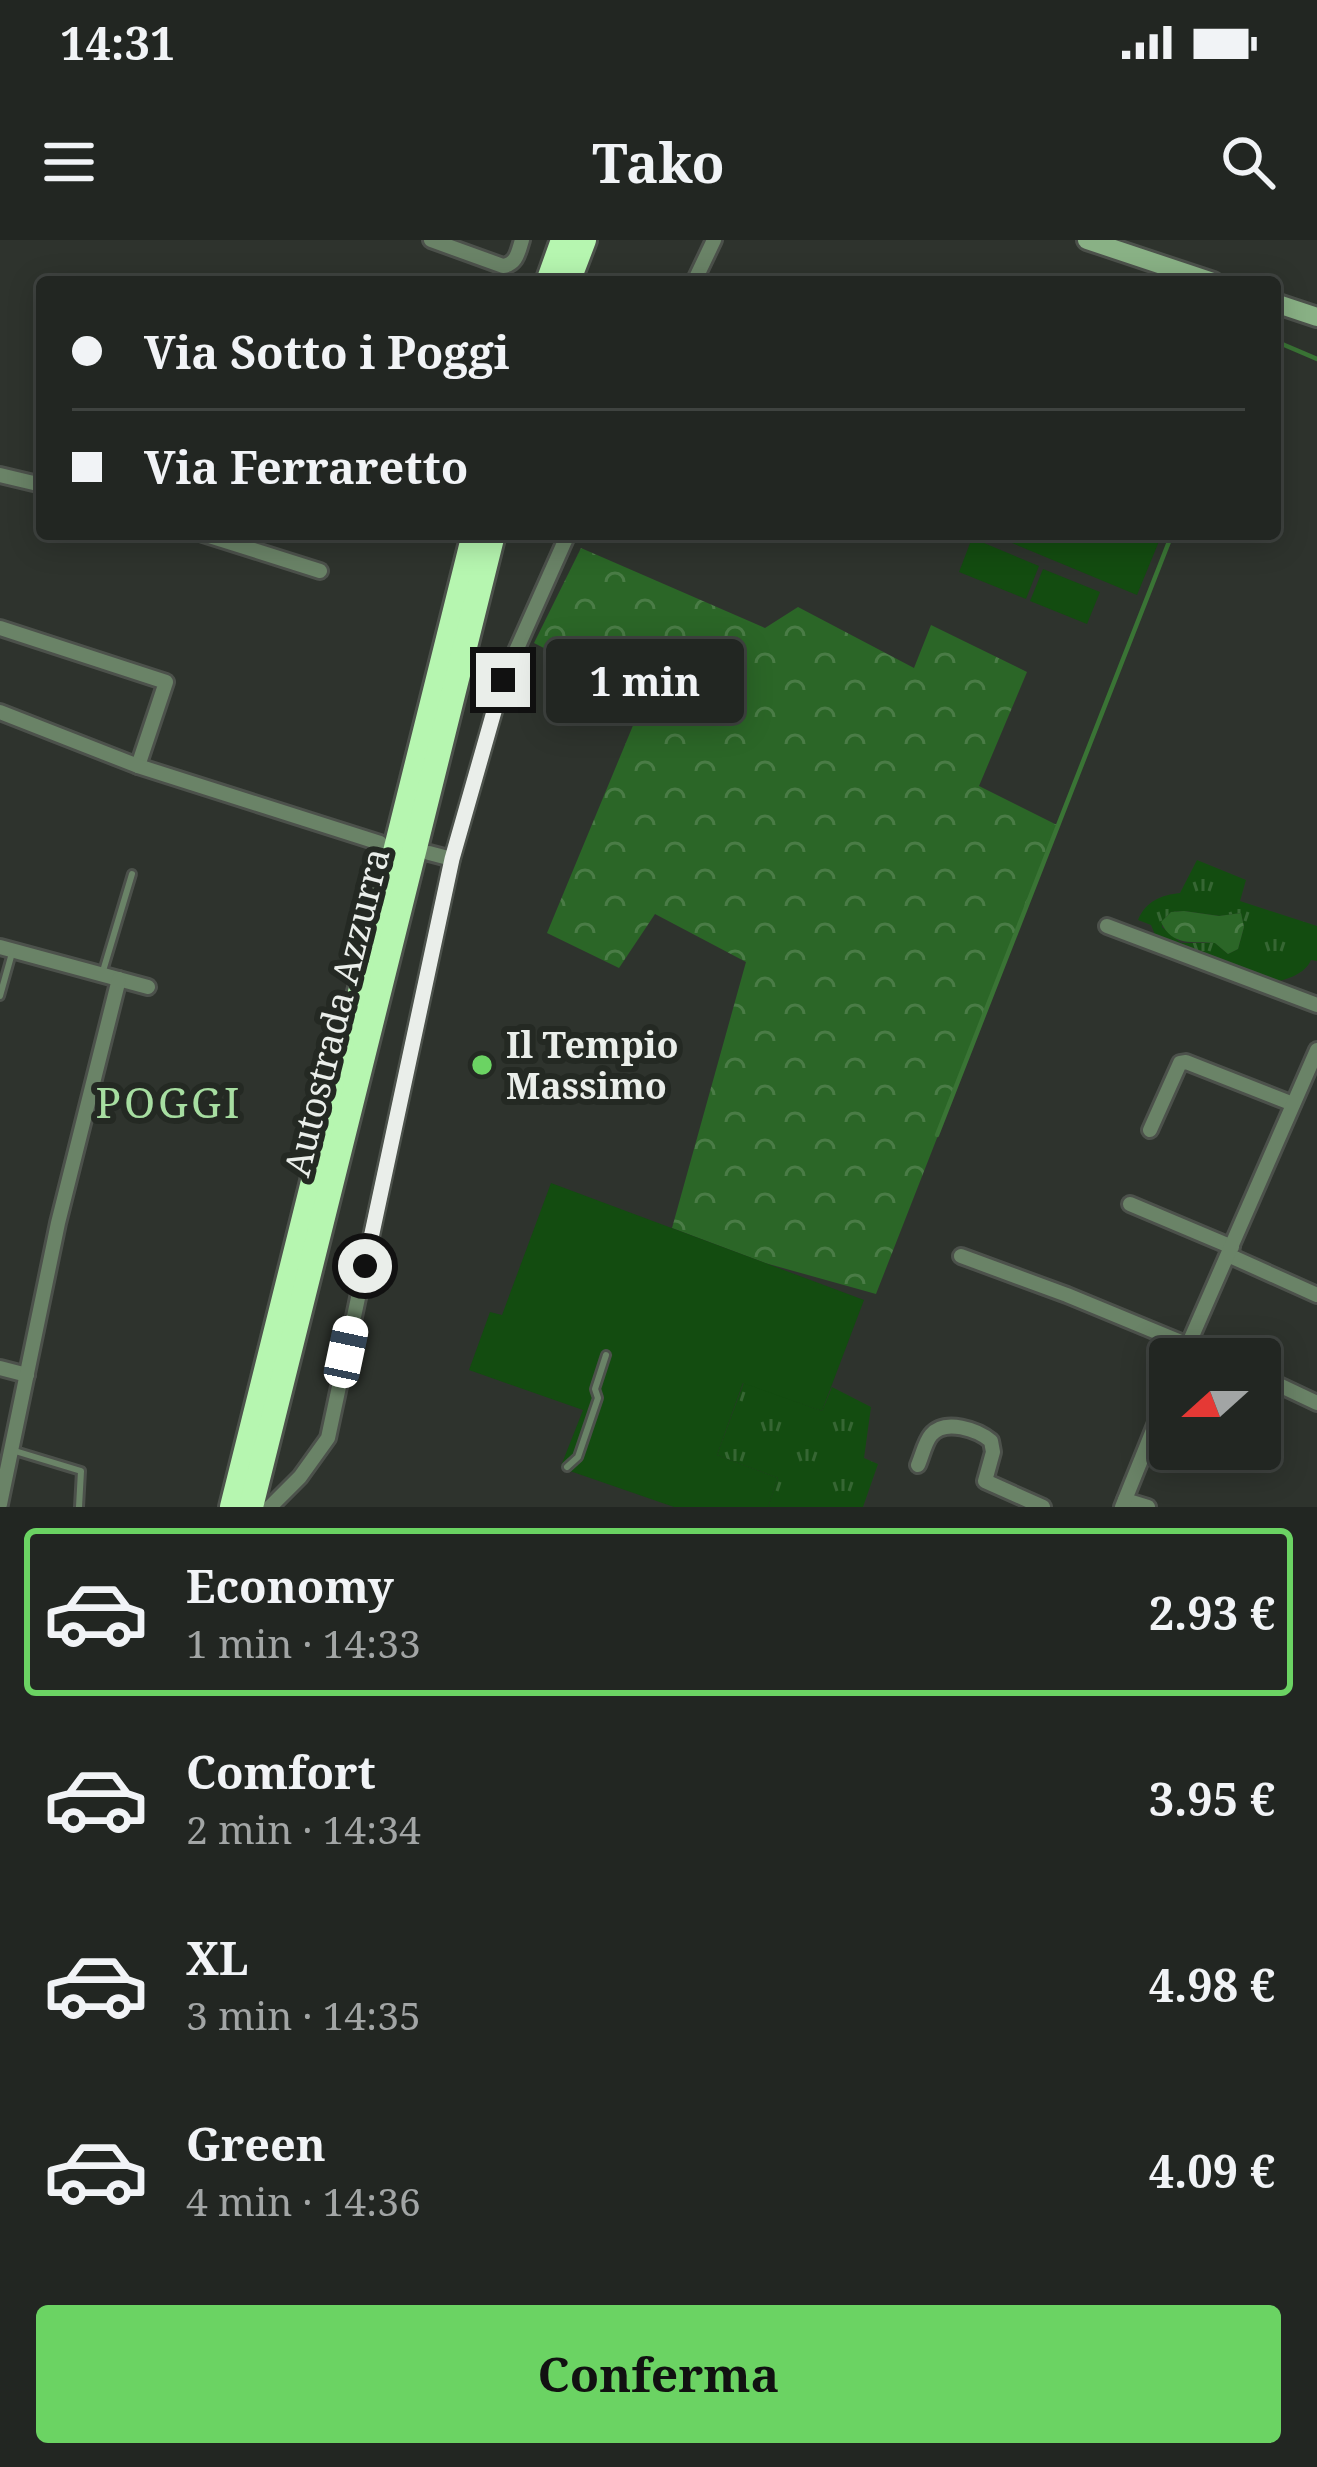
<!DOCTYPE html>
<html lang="it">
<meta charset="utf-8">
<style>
body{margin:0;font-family:"Noto Serif",serif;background:#2e322f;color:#f1f3f6;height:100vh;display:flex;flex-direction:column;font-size:45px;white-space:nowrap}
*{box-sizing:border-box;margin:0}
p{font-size:39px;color:#a2a5a5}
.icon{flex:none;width:66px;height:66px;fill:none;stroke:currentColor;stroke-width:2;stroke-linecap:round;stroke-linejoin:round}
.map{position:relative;height:1267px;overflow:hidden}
.details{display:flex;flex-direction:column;background:#222622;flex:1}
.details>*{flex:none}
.hud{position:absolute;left:36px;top:36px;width:1245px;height:264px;border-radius:12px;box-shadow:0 6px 30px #0003,0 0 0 3px #3f4340;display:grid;align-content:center;height:264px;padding:0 36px;background:#222622}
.needle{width:78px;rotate:249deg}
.controls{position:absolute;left:1149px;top:1098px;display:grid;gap:24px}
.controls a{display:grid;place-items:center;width:132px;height:132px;border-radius:12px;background:#222622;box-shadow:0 6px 30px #0003,0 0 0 3px #3f4340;font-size:60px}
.end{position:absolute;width:54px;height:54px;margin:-27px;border:15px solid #eaeeea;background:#111;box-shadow:0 0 0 6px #111}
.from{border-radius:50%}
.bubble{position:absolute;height:84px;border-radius:12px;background:#222622;box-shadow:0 6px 30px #0003,0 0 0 3px #3f4340;font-size:39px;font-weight:700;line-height:84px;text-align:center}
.car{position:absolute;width:36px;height:72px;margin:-36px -18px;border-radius:15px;box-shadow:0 0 9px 3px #0007;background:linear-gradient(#fff 24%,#345 0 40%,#fff 0 76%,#345 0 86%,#fff 0)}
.hud b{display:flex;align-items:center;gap:42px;height:114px;font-size:45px}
.hud b+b{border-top:3px solid #3f4340}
.hud i{width:30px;height:30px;background:#f1f3f6}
ul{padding:21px 0 0;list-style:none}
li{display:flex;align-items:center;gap:36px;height:168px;margin:0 24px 18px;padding:0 12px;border:6px solid transparent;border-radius:12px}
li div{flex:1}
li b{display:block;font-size:45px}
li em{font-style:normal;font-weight:700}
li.on{border-color:#6bd363}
li>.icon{width:108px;height:108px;stroke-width:1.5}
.primary-button{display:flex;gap:24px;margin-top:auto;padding:24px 36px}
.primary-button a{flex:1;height:138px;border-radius:12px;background:#6bd363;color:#111;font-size:48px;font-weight:700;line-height:138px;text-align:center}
.status{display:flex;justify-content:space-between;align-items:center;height:84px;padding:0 60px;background:#222622;direction:ltr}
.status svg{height:33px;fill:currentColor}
header{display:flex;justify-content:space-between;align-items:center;height:156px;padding:0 36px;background:#222622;font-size:54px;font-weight:700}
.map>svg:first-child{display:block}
</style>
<div class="status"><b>14:31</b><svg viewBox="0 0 49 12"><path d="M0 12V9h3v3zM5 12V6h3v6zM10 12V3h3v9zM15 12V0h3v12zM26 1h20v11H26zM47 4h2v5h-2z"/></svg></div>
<header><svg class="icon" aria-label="menu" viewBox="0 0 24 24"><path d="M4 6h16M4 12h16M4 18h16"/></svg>Tako<svg class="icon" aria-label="search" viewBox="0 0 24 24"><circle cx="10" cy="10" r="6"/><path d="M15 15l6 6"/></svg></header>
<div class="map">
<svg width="1317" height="1267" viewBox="0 0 1317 1267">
<defs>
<pattern id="grass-tufts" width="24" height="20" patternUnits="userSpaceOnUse" patternTransform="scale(3)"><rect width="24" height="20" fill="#134c10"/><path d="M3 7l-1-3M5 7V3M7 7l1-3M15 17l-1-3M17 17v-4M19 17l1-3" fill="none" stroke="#366633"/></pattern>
<pattern id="forest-crowns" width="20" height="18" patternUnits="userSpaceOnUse" patternTransform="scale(3)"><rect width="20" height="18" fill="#2b6627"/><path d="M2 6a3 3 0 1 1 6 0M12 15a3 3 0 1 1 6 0" fill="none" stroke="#4a7c46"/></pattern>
</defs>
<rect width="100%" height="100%" fill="#2e332d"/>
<!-- grass -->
<g fill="url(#grass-tufts)" fill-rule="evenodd">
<path d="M1197 620 1246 640 1240 661 1317 686V721L1311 720C1305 734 1287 740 1273 742L1158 702 1151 685 1138 680C1146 661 1161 655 1180 653ZM1184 671 1220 676 1241 673 1244 687 1238 709 1228 714 1215 703H1181L1162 687 1164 679 1171 672Z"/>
<path d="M744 1142 822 1171 832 1147 871 1167 864 1218 878 1224 863 1267H768L778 1238 717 1215Z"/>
</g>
<!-- forest -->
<g fill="url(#forest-crowns)">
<path d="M581 308 765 388 798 367 914 428 931 385 1027 432 979 546 1059 586 876 1054 765 1023 672 988 746 722 655 674 619 728 547 693 644 459 534 403Z"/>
<path d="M1184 671 1219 676 1241 673 1244 687 1238 709 1228 714 1215 703C1193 701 1172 707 1161 682L1171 672Z"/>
</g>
<!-- garden -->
<g fill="#134c10">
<path d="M990 294H1162L1137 355Z"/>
<path d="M972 298 1039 326 1026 359 959 332Z"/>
<path d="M1043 329 1100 352 1087 384 1030 361Z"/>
<path d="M551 943 864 1060 822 1171 743 1143 717 1215 778 1238 768 1267H674L567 1230 561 1226 583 1170 469 1130 490 1072 502 1075Z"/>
</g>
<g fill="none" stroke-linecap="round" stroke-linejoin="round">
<!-- stream -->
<g stroke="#3a7435" stroke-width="4.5">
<path d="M1275 101 1317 119"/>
<path d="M937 895 1172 294"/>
</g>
<!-- service casing -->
<g stroke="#4c514b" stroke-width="12">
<g id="service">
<path d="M103 731 132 634"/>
<path d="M0 756 12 713"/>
<path d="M15 1211 81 1231 79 1267"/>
<path d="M567 1227 578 1217 598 1158 595 1149 606 1115"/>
</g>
</g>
<!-- minor casing -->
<g stroke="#4c514b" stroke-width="20">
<g id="minor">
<path d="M431 0 503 26C517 24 518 12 522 0"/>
<path d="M694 42 714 0"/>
<path d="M0 235 42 245"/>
<path d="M203 294 320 331"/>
<path d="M0 388 166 442 138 526"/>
<path d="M0 472 138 526 380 603"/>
<path d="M429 613 452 619"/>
<path d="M1107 686 1317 765"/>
<path d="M0 707 148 747"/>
<path d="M1150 890 1180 823 1186 822 1293 864"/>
<path d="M1130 964 1232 1007"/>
<path d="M1228 1015 1317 1055"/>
<path d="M961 1016 1067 1055 1222 1119"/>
<path d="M1182 1119 1317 810"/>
<path d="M0 1128 27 1135"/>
<path d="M1260 1136 1317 1163"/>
<path d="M918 1225C922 1216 925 1202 931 1195 945 1178 978 1190 991 1201L993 1212 985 1241 1043 1267"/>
<path d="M1125 1260 1148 1267"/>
<path d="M0 1264 58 983 119 739"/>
<path d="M270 1267 300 1237 328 1198 452 619 503 440 568 294"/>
<path d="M1122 1267 1170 1148"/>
</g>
</g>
<!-- secondary casing -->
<g stroke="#4c514b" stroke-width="24">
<g id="secondary">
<path d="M1087 0 1213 42"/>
<path d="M1275 63 1317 77"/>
</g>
</g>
<!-- motorway casing -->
<g stroke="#4c514b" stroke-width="30">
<g id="motorway">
<path d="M548 42 563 0"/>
<path d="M568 42 584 0"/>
<path d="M232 1267 474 294"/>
<path d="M251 1267 493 294"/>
</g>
</g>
<!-- service -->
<use href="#service" stroke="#6a8367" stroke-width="6"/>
<!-- minor -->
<use href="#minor" stroke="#6a8367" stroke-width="14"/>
<!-- secondary -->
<use href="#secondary" stroke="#89b185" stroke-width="18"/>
<!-- motorway -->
<use href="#motorway" stroke="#b6f6b0" stroke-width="24"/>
</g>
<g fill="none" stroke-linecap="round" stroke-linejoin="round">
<!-- route -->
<path stroke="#eaeeea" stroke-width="15" d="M365 1026 452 619 503 440"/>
</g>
<!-- markers -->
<circle fill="#6bd363" stroke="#242923" stroke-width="4.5" cx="482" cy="825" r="12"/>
<g text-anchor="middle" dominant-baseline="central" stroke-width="12" stroke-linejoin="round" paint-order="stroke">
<!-- street labels -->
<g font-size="36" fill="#eaeeea" stroke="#242923">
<text transform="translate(336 772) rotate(-76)">Autostrada Azzurra</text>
</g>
<!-- poi labels -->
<g font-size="36" font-weight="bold" fill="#eaeeea" stroke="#242923" text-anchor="start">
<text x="506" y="804">Il Tempio<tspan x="506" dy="41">Massimo</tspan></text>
</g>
<!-- quarter labels -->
<g font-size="42" letter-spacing="3" fill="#a7dea1" stroke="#242923">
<text x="169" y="861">POGGI</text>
</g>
</g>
</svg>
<div class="controls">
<a><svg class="needle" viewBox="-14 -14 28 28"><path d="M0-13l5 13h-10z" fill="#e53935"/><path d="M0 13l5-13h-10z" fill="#a2a5a5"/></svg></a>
</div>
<i class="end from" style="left:365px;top:1026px"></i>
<i class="end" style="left:503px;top:440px"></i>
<div class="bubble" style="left:546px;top:399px;width:198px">1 min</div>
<i class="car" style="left:346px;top:1112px;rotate:12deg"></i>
<div class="hud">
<b><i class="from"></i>Via Sotto i Poggi</b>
<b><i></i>Via Ferraretto</b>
</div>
</div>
<section class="details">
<ul>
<li class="on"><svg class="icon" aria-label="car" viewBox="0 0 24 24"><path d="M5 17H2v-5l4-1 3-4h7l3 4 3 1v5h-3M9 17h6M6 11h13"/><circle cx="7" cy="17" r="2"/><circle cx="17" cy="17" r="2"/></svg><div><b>Economy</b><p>1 min · 14:33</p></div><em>2.93 €</em></li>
<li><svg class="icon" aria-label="car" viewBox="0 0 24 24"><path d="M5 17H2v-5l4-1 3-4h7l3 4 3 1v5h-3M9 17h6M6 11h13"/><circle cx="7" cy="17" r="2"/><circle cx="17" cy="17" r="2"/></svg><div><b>Comfort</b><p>2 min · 14:34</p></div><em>3.95 €</em></li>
<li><svg class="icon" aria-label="car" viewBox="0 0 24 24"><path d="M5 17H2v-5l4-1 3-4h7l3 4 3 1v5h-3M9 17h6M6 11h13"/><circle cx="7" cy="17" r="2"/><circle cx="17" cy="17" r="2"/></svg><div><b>XL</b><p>3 min · 14:35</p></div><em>4.98 €</em></li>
<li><svg class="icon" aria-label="car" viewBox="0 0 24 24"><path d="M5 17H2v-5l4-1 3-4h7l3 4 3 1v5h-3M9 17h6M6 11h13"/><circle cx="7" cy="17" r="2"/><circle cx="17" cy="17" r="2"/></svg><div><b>Green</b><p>4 min · 14:36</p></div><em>4.09 €</em></li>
</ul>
<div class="primary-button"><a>Conferma</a></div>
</section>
